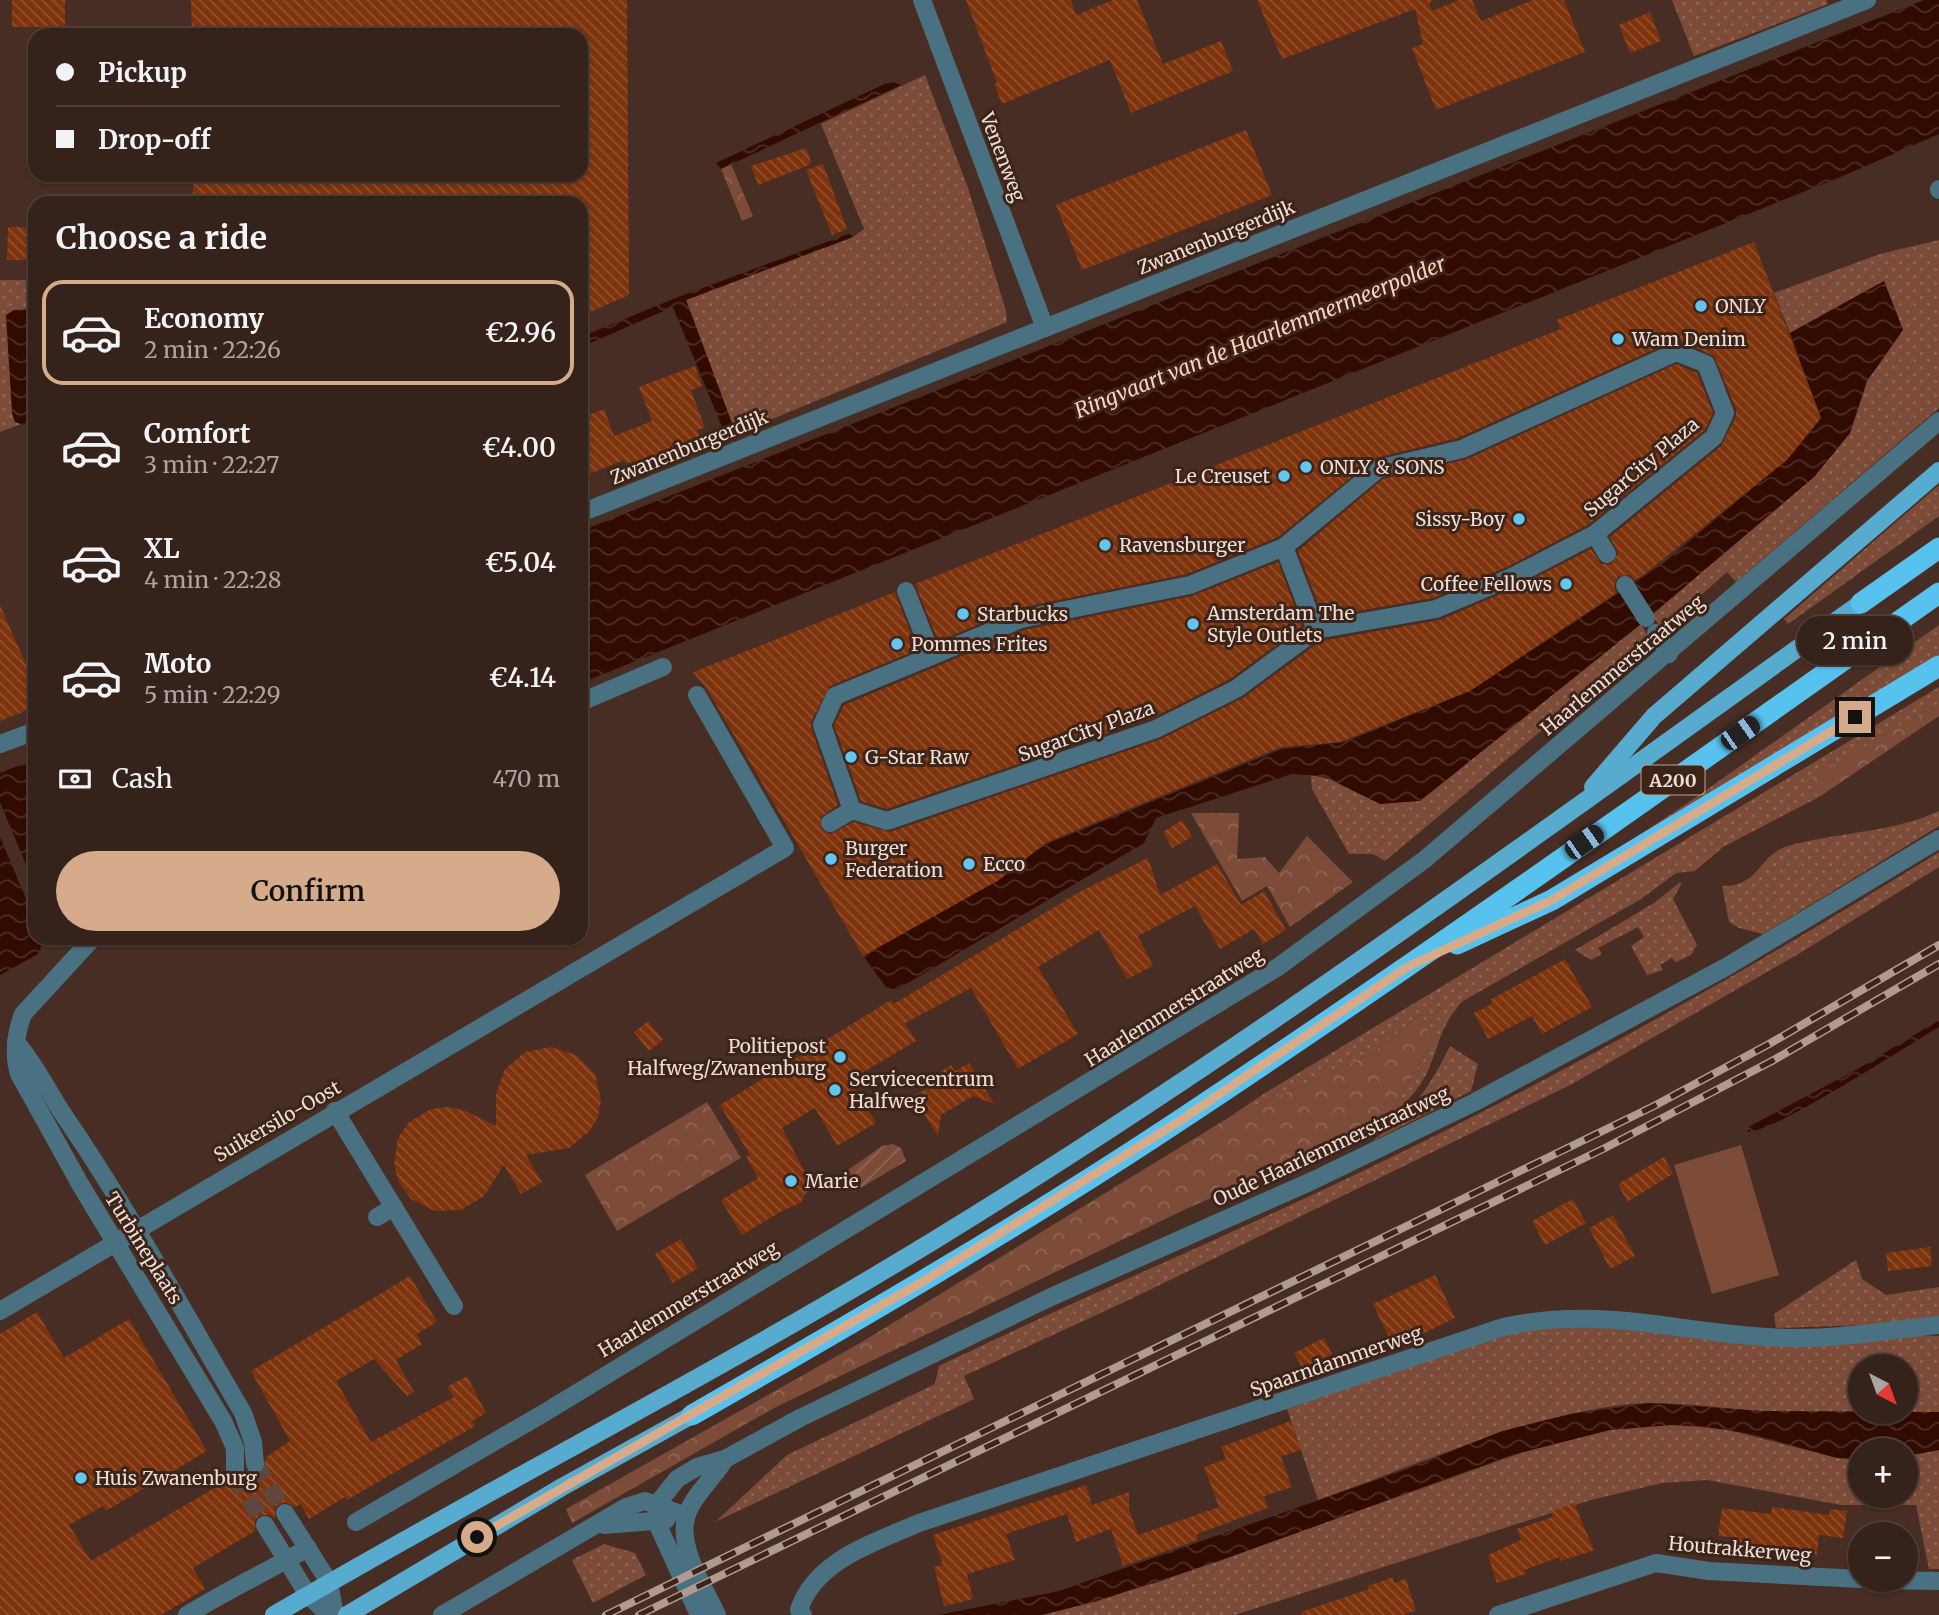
<!DOCTYPE html>
<meta charset="utf-8">
<style>
body{margin:0;font-family:Merriweather,serif;background:#402f27;color:#f1f3f6;height:100vh;display:flex;flex-direction:column;font-size:26px;white-space:nowrap}
*{box-sizing:border-box;margin:0}
p{font-size:23px;color:#aaa4a2}
.icon{flex:none;width:38px;height:38px;fill:none;stroke:currentColor;stroke-width:2;stroke-linecap:round;stroke-linejoin:round}
.map{position:relative;flex:1;overflow:hidden}
.side{position:absolute;left:28px;top:196px;width:560px;height:749px;display:flex;flex-direction:column;background:#35221a;border-radius:21px;box-shadow:0 2px 5px #0004,0 0 0 2px #4f3f39}
.side>*{flex:none}
.banner{position:absolute;left:28px;top:28px;width:560px;height:154px;border-radius:21px;box-shadow:0 2px 5px #0004,0 0 0 2px #4f3f39;display:grid;align-content:center;height:154px;padding:0 28px;background:#35221a}
.needle{width:46px;rotate:139deg}
.controls{position:absolute;left:1848px;top:1354px;display:grid;gap:14px}
.controls a{display:grid;place-items:center;width:70px;height:70px;border-radius:50%;background:#35221a;box-shadow:0 2px 5px #0004,0 0 0 2px #4f3f39;font-size:35px}
.end{position:absolute;width:32px;height:32px;margin:-16px;border:9px solid #d6ab8b;background:#111;box-shadow:0 0 0 4px #111}
.from{border-radius:50%}
.bubble{position:absolute;height:49px;border-radius:24px;background:#35221a;box-shadow:0 2px 5px #0004,0 0 0 2px #4f3f39;font-size:23px;font-weight:600;line-height:49px;text-align:center}
.car{position:absolute;width:21px;height:42px;margin:-21px -10px;border-radius:9px;box-shadow:0 0 5px 2px #0007;background:linear-gradient(#222 24%,#8ab4d8 0 40%,#222 0 76%,#8ab4d8 0 86%,#222 0)}
.banner b{display:flex;align-items:center;gap:24px;height:66px;font-size:26px}
.banner b+b{border-top:2px solid #4f3f39}
.banner i{width:18px;height:18px;background:#f1f3f6}
ul{padding:0;list-style:none}
li{display:flex;align-items:center;gap:21px;height:105px;margin:0 14px 10px;padding:0 14px;border:4px solid transparent;border-radius:21px}
li div{flex:1}
li b{display:block;font-size:26px}
li em{font-style:normal;font-weight:600}
li.current{border-color:#d6ab8b}
li>.icon{width:63px;height:63px;stroke-width:1.5}
h2{padding:0 28px;font-size:32px;line-height:84px}
.pay{display:flex;align-items:center;gap:18px;height:77px;padding:0 28px;font-size:26px}
.pay p{margin-inline-start:auto}
.primary-button{display:flex;gap:14px;margin-top:auto;padding:14px 28px}
.primary-button a{flex:1;height:80px;border-radius:42px;background:#d6ab8b;color:#111;font-size:28px;font-weight:600;line-height:80px;text-align:center}
.map>svg:first-child{display:block}
</style>
<div class="map">
<svg width="1939" height="1615" viewBox="0 0 1939 1615">
<defs>
<pattern id="grass-dots" width="8" height="8" patternUnits="userSpaceOnUse" patternTransform="scale(1.75)"><rect width="8" height="8" fill="#7d4c38"/><path d="M2 2h.1M6 6h.1" fill="none" stroke="#906554" stroke-width="1.8" stroke-linecap="round"/></pattern>
<pattern id="forest-crowns" width="20" height="18" patternUnits="userSpaceOnUse" patternTransform="scale(1.75)"><rect width="20" height="18" fill="#7d4c38"/><path d="M2 6a3 3 0 1 1 6 0M12 15a3 3 0 1 1 6 0" fill="none" stroke="#906554"/></pattern>
<pattern id="garden-furrows" width="10" height="10" patternUnits="userSpaceOnUse" patternTransform="scale(1.75)"><rect width="10" height="10" fill="#7d4c38"/><path d="M-1 1l2-2M0 10L10 0M9 11l2-2" fill="none" stroke="#906554"/></pattern>
<pattern id="water-waves" width="16" height="10" patternUnits="userSpaceOnUse" patternTransform="scale(1.75)"><rect width="16" height="10" fill="#310a00"/><path d="M0 5q4-4 8 0t8 0" fill="none" stroke="#4f2d24"/></pattern>
<pattern id="building-back-hatch" width="6" height="6" patternUnits="userSpaceOnUse" patternTransform="scale(1.75)"><rect width="6" height="6" fill="#7e330c"/><path d="M-1 5l2 2M0 0l6 6M5-1l2 2" fill="none" stroke="#91502f"/></pattern>
</defs>
<rect width="100%" height="100%" fill="#472d23"/>
<!-- grass -->
<g fill="url(#grass-dots)" fill-rule="evenodd">
<path d="M1672 0H1826L1828 4 1694 56Z"/>
<path d="M925 75 968 188 1006 311 1007 322 736 434 686 300 853 237 864 229 821 124Z"/>
<path d="M1939 240V408L1736 582 1727 572 1662 630 1652 614 1814 477 1850 433 1867 381 1903 330 1884 281 1790 333 1774 293 1880 254Z"/>
<path d="M0 280H35V309L14 310 15 422 21 424 0 432Z"/>
<path d="M1939 485V516L1788 624 1784 619Z"/>
<path d="M1641 624 1650 640 1385 861 1373 854H1349L1312 789 1311 775 1420 801Z"/>
<path d="M1939 625V657L1588 869 1695 798Z"/>
<path d="M1939 687V703L1808 780 1819 797 1723 847 1695 871 1676 873 1641 899 1463 1001C1439 1026 1440 1046 1426 1075 1413 1099 1393 1115 1370 1128L1395 1107 1433 1040 1421 1014 1371 1054 1228 1118 1265 1093Z"/>
<path d="M1939 811V826L1763 934 1739 928 1729 922 1722 886C1760 887 1758 855 1788 846 1836 832 1893 833 1939 811Z"/>
<path d="M1939 852V867L1800 953 1572 1084 1131 1299 964 1376 974 1399 715 1522 787 1455 935 1384 939 1366C1094 1291 1252 1226 1406 1150 1589 1060 1766 960 1939 852Z"/>
<path d="M1679 883H1682L1673 899 1697 945 1691 955 1676 962 1672 958 1660 965 1663 970 1647 975 1631 946 1644 937 1638 927 1598 948 1602 954 1591 960 1575 950 1654 903Z"/>
<path d="M1450 1046 1478 1064 1471 1091 1371 1142C1413 1111 1427 1092 1450 1046Z"/>
<path d="M1856 1260 1862 1279 1886 1295 1939 1287V1319L1894 1324 1776 1328 1774 1314Z"/>
<path d="M1557 1324 1939 1336V1412C1881 1414 1822 1415 1764 1411 1716 1409 1668 1399 1621 1405 1515 1419 1418 1465 1318 1500L1287 1409 1499 1335ZM1860 1367H1906V1412H1860Z"/>
<path d="M1671 1425 1725 1429 1837 1458 1860 1459V1496H1906V1456L1939 1450V1569H1929L1916 1505H1841L1707 1480 1662 1483 1591 1500 1235 1615H1042L1159 1582 1541 1446 1610 1430Z"/>
<path d="M604 1544 635 1553 646 1575 593 1603 572 1560Z"/>
</g>
<!-- forest -->
<g fill="url(#forest-crowns)">
<path d="M731 164 753 216 742 221 721 169Z"/>
<path d="M1939 703V716L1819 797 1807 780Z"/>
<path d="M1191 813H1239L1237 859 1265 857 1279 873 1307 836 1353 882 1290 927 1267 886 1242 901Z"/>
<path d="M1421 1014 1433 1040 1395 1107 1370 1128 1186 1209 776 1407 572 1523 566 1509 860 1343 1228 1118 1371 1054Z"/>
<path d="M707 1102 741 1158 617 1231 585 1175Z"/>
</g>
<!-- garden -->
<path fill="url(#garden-furrows)" d="M893 1144 901 1148 906 1161 854 1192 846 1177 848 1170 882 1146Z"/>
<!-- pitch -->
<path fill="#7d4c38" d="M1741 1145 1779 1275 1712 1294 1674 1165Z"/>
<!-- water -->
<g fill="url(#water-waves)">
<path d="M1924 0H1939V134L1843 176 581 683V531Z"/>
<path d="M891 81 901 85 721 169 716 163Z"/>
<path d="M851 233 853 237 686 300 736 434 726 437 673 307 581 347V337L678 297Z"/>
<path d="M1884 281 1903 330 1867 381 1850 433 1814 477 1641 624 1420 801 1380 804 1323 776 1292 774 1156 818 1144 843 896 990 886 987 863 956 1049 843 1282 749 1345 742 1470 691 1661 565 1786 460 1821 418 1790 333Z"/>
<path d="M35 309V421L21 424 15 422 12 413 6 315 14 310Z"/>
<path d="M35 759V938H45L38 954 0 975V773Z"/>
<path d="M1939 1020V1027C1906 1046 1776 1132 1747 1132L1750 1126 1856 1070Z"/>
<path d="M1650 1403 1762 1411 1939 1412V1450L1906 1456V1451H1860V1459L1837 1458 1751 1434 1700 1426 1671 1425 1610 1430 1512 1455 1219 1561 1094 1602 1042 1615H939L1059 1591 1402 1471 1502 1431 1571 1414Z"/>
</g>
<!-- pier -->
<path fill="#472d23" d="M0 802 35 886V920L0 837Z"/>
<!-- building -->
<g fill="url(#building-back-hatch)">
<rect x="12" y="0" width="53" height="27"/>
<path d="M191 0H627L629 295 581 316V203H193V175H581V35H192Z"/>
<path d="M966 0H1071L1076 15 1113 0H1137L1163 64 1221 41 1233 71 1131 113 1110 60 1002 104 994 84 997 83Z"/>
<path d="M1257 0H1434L1429 3 1432 11 1459 0H1472L1481 21 1533 0H1564L1585 52 1436 110 1412 48 1423 44 1415 9 1282 59Z"/>
<path d="M1650 12 1661 41 1630 53 1619 25Z"/>
<path d="M1246 130 1272 195 1082 270 1056 205Z"/>
<path d="M806 148 811 161 809 165 758 185 751 166Z"/>
<path d="M823 164 847 229 832 235 806 170Z"/>
<path d="M8 227H35V260H7Z"/>
<path d="M1754 242 1821 418 1787 460 1642 576 1635 580 1630 575 1618 576 1614 585 1616 593 1470 691 1340 742 1281 747 1047 842 999 880 863 956 707 689 693 672 895 592 917 650 830 686 812 720 811 728 838 805 821 817V829L831 834 853 822 890 832 1161 739 1243 698 1321 641 1440 620 1517 587 1591 549 1601 564H1612L1618 553 1610 537 1721 446 1736 417V409L1714 356 1680 341 1671 342 1458 438 1375 458 1278 537 1187 574 1019 608 938 641 915 584 1561 329 1557 320Z"/>
<path d="M1676 364 1697 373 1713 413 1705 430 1589 524 1507 567 1433 598 1323 617 1298 551 1383 479 1467 459Z"/>
<path d="M695 366 702 386 691 390 705 428 697 430 700 439 633 466 631 462 626 464 624 460 581 477V418L604 409 614 436 652 421 639 387Z"/>
<path d="M1278 562 1302 626 1230 679 1152 718 887 809 861 801 834 725 844 705 1024 630 1192 596Z"/>
<path d="M0 605 35 685V707L0 721Z"/>
<path d="M1182 820 1192 837 1172 848 1163 832Z"/>
<path d="M1148 858 1160 895 1217 864 1241 905 1264 891 1286 930 1263 944 1254 929 1220 949 1195 906 1138 936 1153 966 1127 979 1099 930 1038 967 1078 1034 1018 1069 971 988 905 1023 916 1041 850 1080 876 1123 837 1146 815 1108 782 1128 813 1188 805 1194 801 1203 782 1211 742 1235 721 1200 758 1178 746 1157 750 1155 720 1105 891 1000 894 1004 1081 891Z"/>
<path d="M1565 959 1592 1007 1542 1034 1532 1016 1488 1039 1474 1013 1492 1004 1490 1000Z"/>
<path d="M648 1021 663 1040 649 1051 634 1032Z"/>
<path d="M551 1047 576 1055 595 1074 601 1100 598 1117 589 1132 569 1148 526 1155 542 1182 521 1194 504 1165 484 1196 461 1210 435 1211 411 1199 399 1182 394 1165 398 1138 408 1123 431 1109 449 1107 466 1111 496 1126V1094L505 1069 525 1052Z"/>
<path d="M969 1063 994 1104 973 1096 941 1115 938 1136 913 1096 928 1088 924 1082 951 1065 955 1071Z"/>
<path d="M1664 1157 1673 1174 1627 1202 1618 1184Z"/>
<path d="M1573 1199 1586 1223 1545 1245 1532 1221Z"/>
<path d="M1613 1215 1635 1256 1610 1269 1589 1228Z"/>
<path d="M681 1239 698 1268 673 1283 655 1254Z"/>
<path d="M1930 1247 1932 1266 1888 1271 1886 1253Z"/>
<path d="M1435 1275 1455 1318 1394 1348 1373 1304Z"/>
<path d="M410 1276 437 1322 417 1334 422 1344 396 1360 414 1392 407 1396 374 1359 336 1381 371 1442 454 1397 447 1387 467 1376 486 1413 472 1421 475 1426 347 1500 345 1497 309 1519 301 1504 295 1507 285 1502 275 1507V1519L270 1515H260L255 1520V1531L193 1568 205 1589 161 1615H0V1334L37 1312 64 1358 129 1319 207 1451 106 1511 103 1506 69 1525 91 1561 226 1481 236 1486 244 1481 246 1471 255 1475 262 1473 266 1457 290 1441 251 1371Z"/>
<path d="M1324 1338 1332 1354 1303 1369 1294 1353Z"/>
<path d="M1291 1421 1301 1450 1281 1457 1292 1487 1264 1496 1268 1508 1197 1534 1198 1540 1123 1566 1111 1529 1076 1542 1067 1514 1006 1534 1015 1560 967 1574 973 1599 944 1606 934 1567 943 1565 933 1535 1086 1485 1092 1505 1129 1492V1509L1138 1535 1219 1507 1204 1467 1226 1459 1221 1447Z"/>
<path d="M1574 1503 1594 1550 1561 1561 1559 1557 1525 1570 1526 1574 1497 1583 1488 1555 1521 1540 1517 1529 1553 1517 1552 1511Z"/>
<path d="M1772 1507 1829 1515 1830 1509 1847 1511 1843 1538 1819 1535 1817 1555 1730 1543 1731 1537 1718 1536 1722 1508 1771 1514Z"/>
<path d="M1393 1577 1394 1583 1406 1579 1416 1611 1402 1615H1302L1301 1612 1369 1589 1368 1586Z"/>
</g>
<g fill="none" stroke-linecap="round" stroke-linejoin="round">
<!-- minor-tunnel -->
<g stroke="#60473e" stroke-width="18" stroke-dasharray="18 9" stroke-linecap="butt">
<path d="M255 1464 285 1513"/>
<path d="M235 1475 265 1525"/>
</g>
<!-- minor -->
<g stroke="#4a7182" stroke-width="18">
<path d="M922 0 1045 328"/>
<path d="M1939 189V190"/>
<path d="M1676 352 1706 364 1725 413 1714 437 1595 534 1512 577 1436 609 1316 630 1236 689 1156 729 887 821 852 810 822 725 835 696 1021 619 1190 585 1284 547 1378 469 1462 449Z"/>
<path d="M581 513 1867 0"/>
<path d="M1595 534 1607 554"/>
<path d="M1284 547 1316 630"/>
<path d="M1625 585 1646 618"/>
<path d="M906 591 932 656"/>
<path d="M1656 633 1669 654"/>
<path d="M581 702 663 667"/>
<path d="M0 744 35 731"/>
<path d="M830 823 852 810"/>
<path d="M93 938 23 1014C16 1033 13 1054 19 1074L80 1184 223 1421 235 1448V1475"/>
<path d="M16 1042C37 1067 46 1088 63 1114 129 1210 184 1313 243 1413L253 1442 255 1464"/>
<path d="M335 1111 454 1306"/>
<path d="M377 1217 394 1207"/>
<path d="M0 1311 785 848 697 695"/>
<path d="M285 1513 329 1582 335 1615"/>
<path d="M356 1522 544 1413 1278 967 1424 860 1939 421"/>
<path d="M265 1525 308 1595 329 1615"/>
<path d="M604 1525 666 1520"/>
<path d="M1875 1580 1939 1581"/>
<path d="M187 1615C227 1590 268 1571 308 1548"/>
<path d="M442 1615 626 1507 645 1501 686 1516"/>
<path d="M699 1615 656 1521 658 1503 677 1479 697 1467 725 1459 800 1418 1051 1297 1314 1180 1475 1102 1726 967 1939 839"/>
<path d="M717 1615C705 1589 678 1548 686 1518 691 1497 714 1478 725 1459"/>
<path d="M803 1615 799 1610C815 1560 876 1542 919 1523L1503 1327C1609 1304 1687 1336 1790 1338 1839 1339 1890 1330 1939 1325"/>
<path d="M1498 1615 1656 1563 1709 1571 1860 1579"/>
</g>
<!-- major -->
<g stroke="#56abcf" stroke-width="18">
<path d="M1593 787 1654 716 1939 471"/>
<path d="M274 1615C492 1487 717 1373 933 1241 1254 1045 1556 821 1861 603"/>
<path d="M347 1615 562 1487 692 1415"/>
</g>
<!-- highway -->
<g stroke="#58c2ee" stroke-width="21">
<path d="M1861 603 1939 548"/>
<path d="M1457 944 1552 900 1939 666"/>
<path d="M692 1415C856 1321 1022 1225 1180 1120 1437 950 1687 770 1939 593"/>
</g>
<!-- rail casing -->
<g stroke="#b09b93" stroke-width="8">
<g id="rail">
<path d="M606 1615 1654 1106 1769 1044 1939 945"/>
<path d="M639 1615 1605 1148 1772 1061 1939 964"/>
</g>
</g>
<!-- rail -->
<use href="#rail" stroke="#3c2419" stroke-width="5" stroke-dasharray="16" stroke-linecap="butt"/>
</g>
<g fill="none" stroke-linecap="round" stroke-linejoin="round">
<!-- route -->
<path stroke="#d6ab8b" stroke-width="9" d="M477 1537 922 1282 1178 1122 1407 967 1552 900 1855 717"/>
</g>
<!-- markers -->
<g fill="#64c5ee" stroke="#3c2419" stroke-width="2.5">
<circle cx="1701" cy="306" r="7"/>
<circle cx="1618" cy="339" r="7"/>
<circle cx="1306" cy="467" r="7"/>
<circle cx="1284" cy="476" r="7"/>
<circle cx="1519" cy="519" r="7"/>
<circle cx="1105" cy="545" r="7"/>
<circle cx="1566" cy="584" r="7"/>
<circle cx="963" cy="614" r="7"/>
<circle cx="1193" cy="624" r="7"/>
<circle cx="897" cy="644" r="7"/>
<circle cx="851" cy="757" r="7"/>
<circle cx="831" cy="859" r="7"/>
<circle cx="969" cy="864" r="7"/>
<circle cx="840" cy="1057" r="7"/>
<circle cx="835" cy="1090" r="7"/>
<circle cx="791" cy="1181" r="7"/>
<circle cx="81" cy="1478" r="7"/>
</g>
<g text-anchor="middle" dominant-baseline="central" stroke-width="6" stroke-linejoin="round" paint-order="stroke">
<!-- shield labels -->
<rect fill="#3c2419" stroke="#b9a59d" stroke-width="2" x="1641.5" y="765.5" width="63" height="29" rx="5"/>
<g font-size="18" font-weight="bold" fill="#eedcd6">
<text x="1673" y="780">A200</text>
</g>
<!-- street labels -->
<g font-size="19" fill="#eedcd6" stroke="#3c2419">
<text transform="translate(1003 157) rotate(69)">Venenweg</text>
<text transform="translate(1216 237) rotate(-22)">Zwanenburgerdijk</text>
<text transform="translate(689 447) rotate(-22)">Zwanenburgerdijk</text>
<text transform="translate(1641 467) rotate(-40)">SugarCity Plaza</text>
<text transform="translate(1622 665) rotate(-40)">Haarlemmerstraatweg</text>
<text transform="translate(1086 731) rotate(-20)">SugarCity Plaza</text>
<text transform="translate(1174 1007) rotate(-32)">Haarlemmerstraatweg</text>
<text transform="translate(277 1121) rotate(-30)">Suikersilo-Oost</text>
<text transform="translate(1331 1146) rotate(-25)">Oude Haarlemmerstraatweg</text>
<text transform="translate(144 1248) rotate(58)">Turbineplaats</text>
<text transform="translate(688 1299) rotate(-31)">Haarlemmerstraatweg</text>
<text transform="translate(1336 1361) rotate(-19)">Spaarndammerweg</text>
<text transform="translate(1740 1549) rotate(5)">Houtrakkerweg</text>
</g>
<!-- poi labels -->
<g font-size="19" fill="#eedcd6" stroke="#3c2419" text-anchor="start">
<text x="1715" y="306">ONLY</text>
<text x="1632" y="339">Wam Denim</text>
<text x="1320" y="467">ONLY &amp; SONS</text>
<text x="1270" y="476" text-anchor="end">Le Creuset</text>
<text x="1505" y="519" text-anchor="end">Sissy-Boy</text>
<text x="1119" y="545">Ravensburger</text>
<text x="1552" y="584" text-anchor="end">Coffee Fellows</text>
<text x="1207" y="613">Amsterdam The<tspan x="1207" dy="22">Style Outlets</tspan></text>
<text x="977" y="614">Starbucks</text>
<text x="911" y="644">Pommes Frites</text>
<text x="865" y="757">G-Star Raw</text>
<text x="845" y="848">Burger<tspan x="845" dy="22">Federation</tspan></text>
<text x="983" y="864">Ecco</text>
<text x="826" y="1046" text-anchor="end">Politiepost<tspan x="826" dy="22">Halfweg/Zwanenburg</tspan></text>
<text x="849" y="1079">Servicecentrum<tspan x="849" dy="22">Halfweg</tspan></text>
<text x="805" y="1181">Marie</text>
<text x="95" y="1478">Huis Zwanenburg</text>
</g>
<!-- water labels -->
<g font-size="21" font-style="italic" fill="#fdcfbc" stroke="#3c2419">
<text transform="translate(1260 337) rotate(-22)">Ringvaart van de Haarlemmermeerpolder</text>
</g>
</g>
</svg>
<div class="controls">
<a><svg class="needle" viewBox="-14 -14 28 28"><path d="M0-13l5 13h-10z" fill="#e53935"/><path d="M0 13l5-13h-10z" fill="#aaa4a2"/></svg></a>
<a>+</a>
<a>−</a>
</div>
<i class="end from" style="left:477px;top:1537px"></i>
<i class="end" style="left:1855px;top:717px"></i>
<div class="bubble" style="left:1797px;top:616px;width:116px">2 min</div>
<i class="car" style="left:1740px;top:733px;rotate:55deg"></i>
<i class="car" style="left:1584px;top:842px;rotate:55deg"></i>
<div class="banner">
<b><i class="from"></i>Pickup</b>
<b><i></i>Drop-off</b>
</div>
<section class="side">
<h2>Choose a ride</h2>
<ul>
<li class="current"><svg class="icon" aria-label="car" viewBox="0 0 24 24"><path d="M5 17H2v-5l4-1 3-4h7l3 4 3 1v5h-3M9 17h6M6 11h13"/><circle cx="7" cy="17" r="2"/><circle cx="17" cy="17" r="2"/></svg><div><b>Economy</b><p>2 min · 22:26</p></div><em>€2.96</em></li>
<li><svg class="icon" aria-label="car" viewBox="0 0 24 24"><path d="M5 17H2v-5l4-1 3-4h7l3 4 3 1v5h-3M9 17h6M6 11h13"/><circle cx="7" cy="17" r="2"/><circle cx="17" cy="17" r="2"/></svg><div><b>Comfort</b><p>3 min · 22:27</p></div><em>€4.00</em></li>
<li><svg class="icon" aria-label="car" viewBox="0 0 24 24"><path d="M5 17H2v-5l4-1 3-4h7l3 4 3 1v5h-3M9 17h6M6 11h13"/><circle cx="7" cy="17" r="2"/><circle cx="17" cy="17" r="2"/></svg><div><b>XL</b><p>4 min · 22:28</p></div><em>€5.04</em></li>
<li><svg class="icon" aria-label="car" viewBox="0 0 24 24"><path d="M5 17H2v-5l4-1 3-4h7l3 4 3 1v5h-3M9 17h6M6 11h13"/><circle cx="7" cy="17" r="2"/><circle cx="17" cy="17" r="2"/></svg><div><b>Moto</b><p>5 min · 22:29</p></div><em>€4.14</em></li>
</ul>
<div class="pay"><svg class="icon" aria-label="cash" viewBox="0 0 24 24"><path d="M3 7h18v10H3z"/><circle cx="12" cy="12" r="2"/></svg>Cash<p>470 m</p></div>
<div class="primary-button"><a>Confirm</a></div>
</section>
</div>
